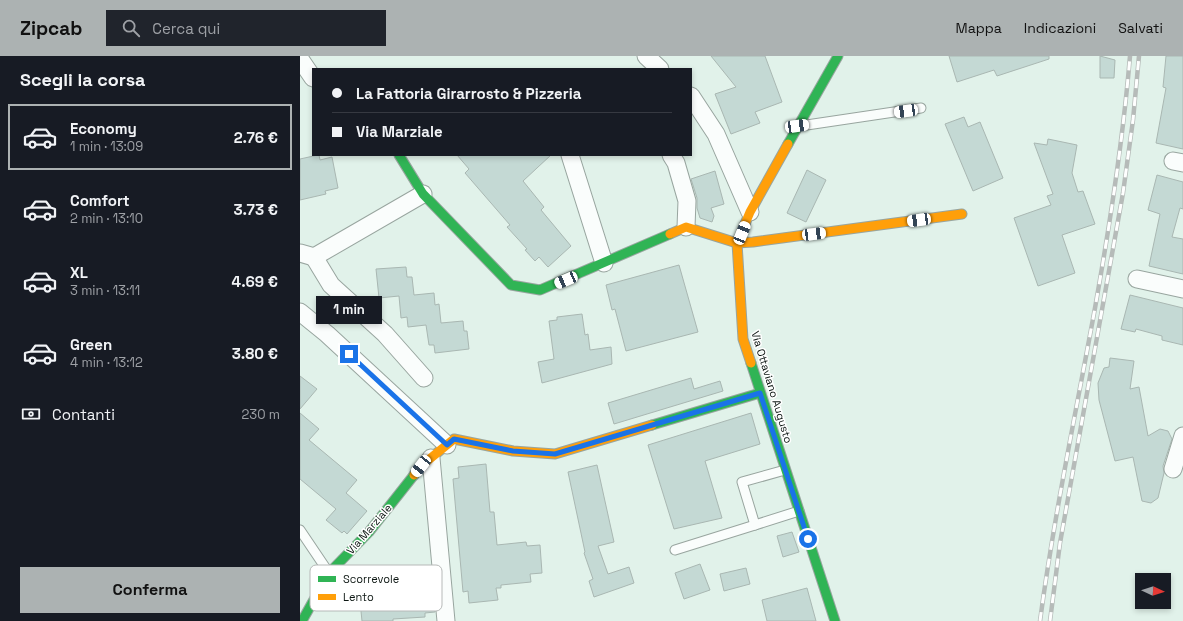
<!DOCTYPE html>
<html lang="it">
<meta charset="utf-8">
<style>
body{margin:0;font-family:"Space Grotesk",sans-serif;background:#20242c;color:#f1f3f6;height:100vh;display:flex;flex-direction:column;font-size:15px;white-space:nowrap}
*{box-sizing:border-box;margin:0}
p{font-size:13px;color:#9ea1a6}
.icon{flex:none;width:22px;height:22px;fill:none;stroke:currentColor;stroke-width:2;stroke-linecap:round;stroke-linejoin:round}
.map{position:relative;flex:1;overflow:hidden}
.side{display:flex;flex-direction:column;background:#171b24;width:300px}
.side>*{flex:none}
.banner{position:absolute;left:12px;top:12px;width:380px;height:88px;border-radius:0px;box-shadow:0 2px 6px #0003;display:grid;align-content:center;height:88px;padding:0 20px;background:#171b24}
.needle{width:26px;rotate:94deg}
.fabs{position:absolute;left:835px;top:517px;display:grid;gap:8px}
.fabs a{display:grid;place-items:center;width:36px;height:36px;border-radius:0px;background:#171b24;box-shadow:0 2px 6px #0003;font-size:20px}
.end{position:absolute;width:18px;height:18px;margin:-9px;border:5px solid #1a73e8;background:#fff;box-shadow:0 0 0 2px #fff}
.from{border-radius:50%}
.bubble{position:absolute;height:28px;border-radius:0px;background:#171b24;box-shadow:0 2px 6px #0003;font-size:13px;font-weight:800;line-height:28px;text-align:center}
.car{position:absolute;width:12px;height:24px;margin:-12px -6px;border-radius:5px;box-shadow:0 0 3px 1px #0007;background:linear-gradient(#fff 24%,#345 0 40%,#fff 0 76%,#345 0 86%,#fff 0)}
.banner b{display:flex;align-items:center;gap:14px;height:38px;font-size:15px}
.banner b+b{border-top:1px solid #363941}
.banner i{width:10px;height:10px;background:#f1f3f6}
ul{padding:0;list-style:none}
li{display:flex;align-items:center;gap:12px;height:66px;margin:0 8px 6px;padding:0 12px;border:2px solid transparent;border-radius:0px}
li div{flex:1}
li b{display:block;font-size:15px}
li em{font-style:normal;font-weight:800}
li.on{border-color:#acb2b2}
li>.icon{width:36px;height:36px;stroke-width:1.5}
h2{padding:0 20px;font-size:18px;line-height:48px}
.pay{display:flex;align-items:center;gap:10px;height:44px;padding:0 20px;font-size:15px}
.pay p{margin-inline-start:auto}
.action{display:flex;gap:8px;margin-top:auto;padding:8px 20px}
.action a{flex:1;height:46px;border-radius:0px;background:#acb2b2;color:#111;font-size:16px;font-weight:800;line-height:46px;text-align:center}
header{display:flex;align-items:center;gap:24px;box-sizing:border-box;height:56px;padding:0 20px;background:#acb2b2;color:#111}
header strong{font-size:19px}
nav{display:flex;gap:22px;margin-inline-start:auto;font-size:14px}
.search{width:280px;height:36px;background:#20242c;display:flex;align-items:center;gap:10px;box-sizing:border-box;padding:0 14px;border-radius:0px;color:#9ea1a6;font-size:15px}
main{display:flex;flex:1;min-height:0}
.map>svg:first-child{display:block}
</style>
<header>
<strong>Zipcab</strong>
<div class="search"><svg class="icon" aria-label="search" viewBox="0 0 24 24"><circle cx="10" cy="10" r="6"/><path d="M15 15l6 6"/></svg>Cerca qui</div>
<nav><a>Mappa</a><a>Indicazioni</a><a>Salvati</a></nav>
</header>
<main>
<section class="side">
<h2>Scegli la corsa</h2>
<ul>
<li class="on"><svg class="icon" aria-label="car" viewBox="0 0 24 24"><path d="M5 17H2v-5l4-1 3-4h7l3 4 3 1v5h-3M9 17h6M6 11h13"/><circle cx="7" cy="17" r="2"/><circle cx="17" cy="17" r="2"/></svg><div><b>Economy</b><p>1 min · 13:09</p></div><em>2.76 €</em></li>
<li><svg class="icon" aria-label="car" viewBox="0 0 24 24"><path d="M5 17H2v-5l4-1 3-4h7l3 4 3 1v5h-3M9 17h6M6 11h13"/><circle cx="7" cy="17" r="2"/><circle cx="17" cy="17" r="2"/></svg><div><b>Comfort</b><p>2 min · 13:10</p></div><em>3.73 €</em></li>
<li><svg class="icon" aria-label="car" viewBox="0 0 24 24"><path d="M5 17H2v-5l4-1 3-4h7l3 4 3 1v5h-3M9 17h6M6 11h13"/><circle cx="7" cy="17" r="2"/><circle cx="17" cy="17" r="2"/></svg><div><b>XL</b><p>3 min · 13:11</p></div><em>4.69 €</em></li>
<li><svg class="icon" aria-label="car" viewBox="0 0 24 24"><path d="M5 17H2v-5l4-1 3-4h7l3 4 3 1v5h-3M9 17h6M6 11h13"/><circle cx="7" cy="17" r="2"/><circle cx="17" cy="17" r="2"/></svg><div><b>Green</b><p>4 min · 13:12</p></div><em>3.80 €</em></li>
</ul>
<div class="pay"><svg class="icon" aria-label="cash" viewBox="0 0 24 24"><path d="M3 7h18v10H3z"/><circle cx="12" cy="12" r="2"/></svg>Contanti<p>230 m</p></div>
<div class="action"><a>Conferma</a></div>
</section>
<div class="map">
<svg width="883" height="565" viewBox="0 0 883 565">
<rect width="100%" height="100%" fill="#e1f2ea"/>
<!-- building -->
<g fill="#c4d9d4" stroke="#a9b7b2">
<path d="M411 0H465L482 46 455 56 460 67 431 78 415 38 436 31Z"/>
<path d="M649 0H749V3L697 20 694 14 657 26Z"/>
<path d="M800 0 815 4 814 22H800Z"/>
<path d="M866 0H883V93L856 87 866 32 863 31Z"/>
<path d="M664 61 668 71 680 66 703 122 673 135 645 68Z"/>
<path d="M748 83 777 89 772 117 778 136 783 135 795 168 762 179 775 217 738 230 714 162 751 149 747 140 753 138 734 87 747 89Z"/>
<path d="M18 99H19L20 104 32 101 38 132 25 135 26 138 0 144V103Z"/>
<path d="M157 99H251L223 125 244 151 241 154 271 190 248 211 239 201 235 205 225 194 227 193 207 171 210 169 165 117 169 113Z"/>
<path d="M507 114 526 124 506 166 487 157Z"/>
<path d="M415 115 424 148 411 152 414 160 412 166 400 162 397 152V142L391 123Z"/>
<path d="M857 119 883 126V153L880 152 872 181 883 183V218L849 210 860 158 848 154Z"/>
<path d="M379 209 398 276 326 295 315 253 312 254 306 229Z"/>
<path d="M106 211 107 221H112L114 239 134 237 135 249 139 248 141 267 163 265 164 275H167L169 293 135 297 134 289H129L126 269 108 271 107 261 101 262 99 240 79 242 76 213Z"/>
<path d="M830 239 883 252V289L862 284V280L836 273 835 276 821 273Z"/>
<path d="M282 258 285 279 288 278 290 294 311 291 312 308 242 327 238 306 254 303 249 265 257 264V261Z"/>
<path d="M810 302 834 305 830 333 839 331 848 380 860 373 868 375 872 383 863 410 864 417 858 442 851 447 842 445 833 401 815 405 799 344 798 327 804 312 809 311Z"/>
<path d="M0 320 17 333 0 353Z"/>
<path d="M391 322 394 333 420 325 423 335 314 368 308 347Z"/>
<path d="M0 357 19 373 9 384 57 424 46 437 67 455 47 478 44 475 42 477 26 464 36 453 0 423Z"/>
<path d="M451 357 460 388 405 405 422 462 374 473 348 389Z"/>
<path d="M186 408 190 456H194L197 489 226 486 227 490 240 489 242 517 230 518 231 526 201 529V532H196L198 544 169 547 168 535 163 536 153 423 159 422 158 411Z"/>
<path d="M297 409 314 486 298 490 308 518 329 511 334 527 294 541 289 525 293 523 284 497 285 496 268 416Z"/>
<path d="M492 476 499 496 483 501 477 480Z"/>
<path d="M400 508 410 534 384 543 375 517Z"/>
<path d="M446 512 450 528 424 535 420 518Z"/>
<path d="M88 515 89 524 124 523V527L132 526 135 556 125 557V561L93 563V565H62L57 516Z"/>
<path d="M507 532 516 565H467L462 544Z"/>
</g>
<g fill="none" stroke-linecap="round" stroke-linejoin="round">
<!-- lane casing -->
<g stroke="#98a59f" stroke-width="11">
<g id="lane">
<path d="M500 70 621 52"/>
<path d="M485 414 442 426 455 469 499 455"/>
<path d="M0 474 29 517"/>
<path d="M375 494 455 469"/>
</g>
</g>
<!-- street casing -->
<g stroke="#98a59f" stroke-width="19">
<g id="street">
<path d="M346 0 360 13"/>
<path d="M0 3 13 22"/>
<path d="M391 40 416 78 450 156"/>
<path d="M270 99 304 207"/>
<path d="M371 99 376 107 387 145 386 171"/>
<path d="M873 105 883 107"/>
<path d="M0 197 14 201 123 138"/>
<path d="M14 201 31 229 85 278 124 322"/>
<path d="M837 223 883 233"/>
<path d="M0 256 27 278 147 389"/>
<path d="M131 402 146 565"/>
<path d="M873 413 883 380"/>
</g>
</g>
<!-- fast casing -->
<g stroke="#98a59f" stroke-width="11">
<g id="fast">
<path d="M488 88 538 0"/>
<path d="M99 99 123 138 211 229 240 234 370 178"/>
<path d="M451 307 535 565"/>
<path d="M352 369 460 337"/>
<path d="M2 565 29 517 69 476 114 419"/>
</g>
</g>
<!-- slow casing -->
<g stroke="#98a59f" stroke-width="11">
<g id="slow">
<path d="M370 178 386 171 437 187 453 186 662 158"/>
<path d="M451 307 443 283 437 187 450 156 488 88"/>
<path d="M114 419 121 410 154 383 213 395 255 398 352 369"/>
</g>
</g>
<!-- lane -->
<use href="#lane" stroke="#fafdfc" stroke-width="9"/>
<!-- street -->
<use href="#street" stroke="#fafdfc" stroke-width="17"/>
<!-- fast -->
<use href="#fast" stroke="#30b455" stroke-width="9"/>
<!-- slow -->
<use href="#slow" stroke="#ff9f0a" stroke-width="9"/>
<!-- rail casing -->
<g stroke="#b6bbb9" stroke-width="4.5">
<g id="rail">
<path d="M740 565C754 460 776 356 795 252 810 168 823 84 830 0"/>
<path d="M750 565 760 487 823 137 833 64 839 0"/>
</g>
</g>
<!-- rail -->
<use href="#rail" stroke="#fff" stroke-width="3" stroke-dasharray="9" stroke-linecap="butt"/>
</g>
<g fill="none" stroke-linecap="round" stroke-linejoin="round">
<!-- route -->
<path stroke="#1a73e8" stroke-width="5" d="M49 298 147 389 154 383 213 395 255 398 460 337 508 483"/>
</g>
<g text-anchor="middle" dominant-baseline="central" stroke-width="3" stroke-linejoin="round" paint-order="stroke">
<!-- street labels -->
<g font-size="11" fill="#0c1612" stroke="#fff">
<text transform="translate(472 331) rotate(73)">Via Ottaviano Augusto</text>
<text transform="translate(69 473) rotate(-49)">Via Marziale</text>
</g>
</g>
<!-- legend -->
<rect x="10" y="509" width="132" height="46" rx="6" fill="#fff" stroke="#b6b9b8" stroke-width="1"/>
<rect x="18" y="520" width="18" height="6" fill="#30b455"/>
<rect x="18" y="538" width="18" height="6" fill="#ff9f0a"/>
<g font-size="11" fill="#0c1612">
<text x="43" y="527">Scorrevole</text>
<text x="43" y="545">Lento</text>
</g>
</svg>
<div class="fabs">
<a><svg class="needle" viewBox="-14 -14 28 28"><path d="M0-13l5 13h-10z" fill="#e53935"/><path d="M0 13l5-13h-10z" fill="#9ea1a6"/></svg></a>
</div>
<i class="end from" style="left:508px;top:483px"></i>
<i class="end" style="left:49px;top:298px"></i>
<div class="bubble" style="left:16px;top:240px;width:66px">1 min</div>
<i class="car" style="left:606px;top:55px;rotate:262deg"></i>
<i class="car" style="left:497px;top:70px;rotate:82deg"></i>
<i class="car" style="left:619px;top:164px;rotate:262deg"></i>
<i class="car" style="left:442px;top:177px;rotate:22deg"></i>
<i class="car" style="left:514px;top:178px;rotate:83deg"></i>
<i class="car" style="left:266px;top:224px;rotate:247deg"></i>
<i class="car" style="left:121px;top:410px;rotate:218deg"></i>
<div class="banner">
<b><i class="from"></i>La Fattoria Girarrosto &amp; Pizzeria</b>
<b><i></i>Via Marziale</b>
</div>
</div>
</main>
